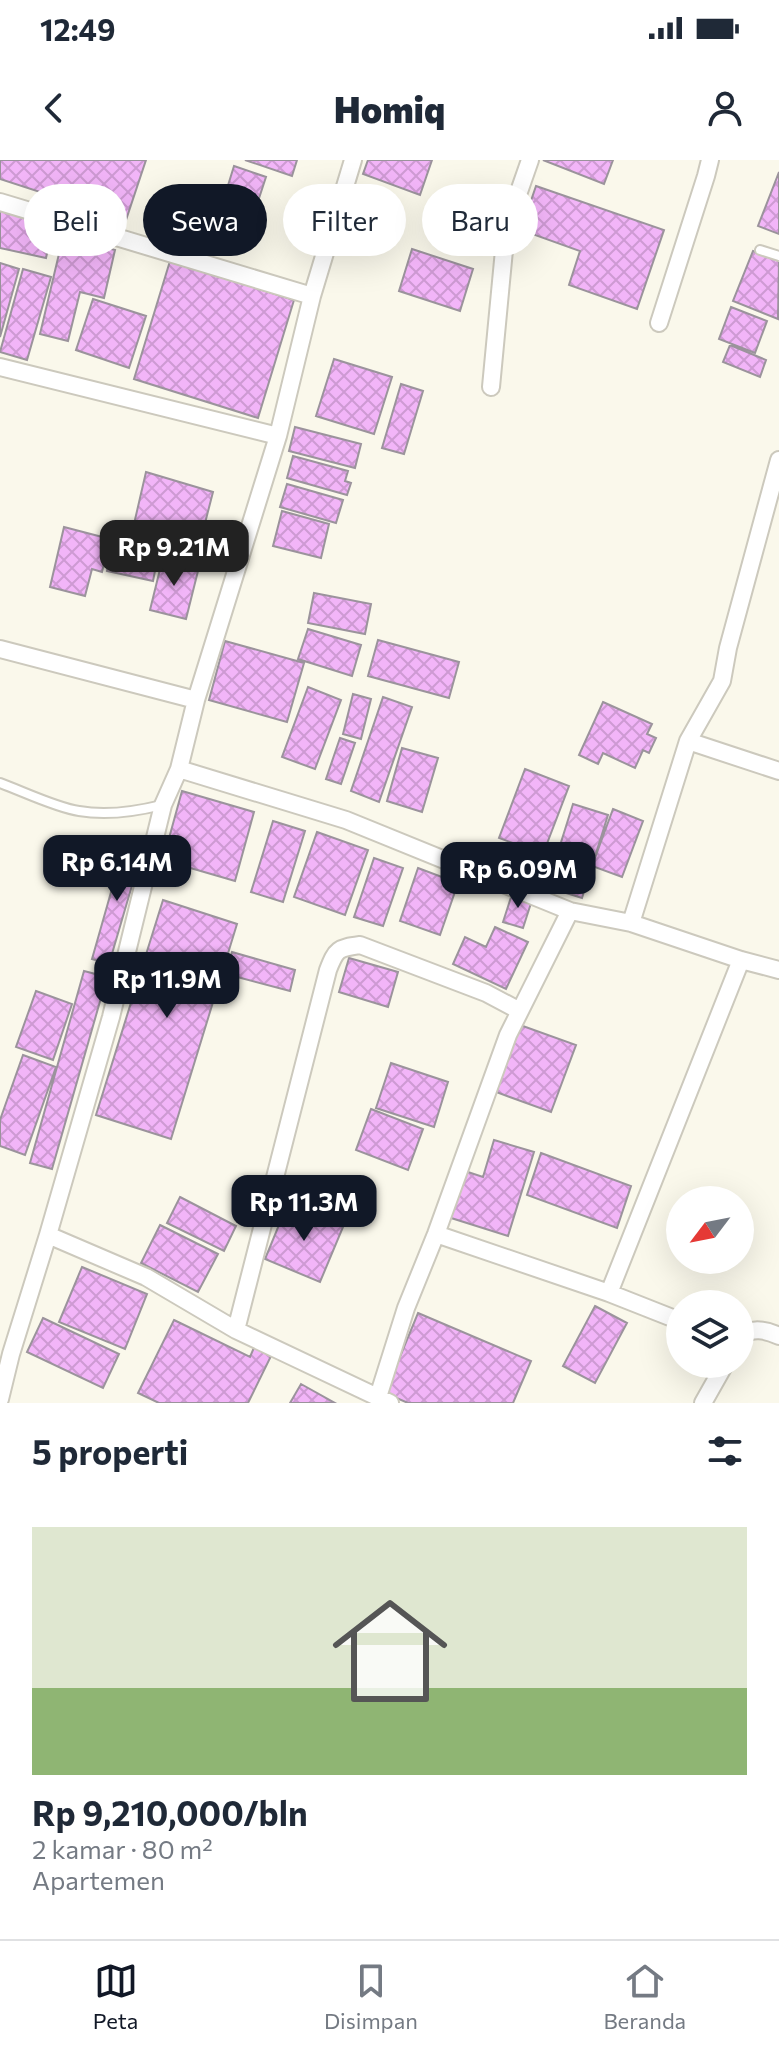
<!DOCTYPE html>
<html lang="id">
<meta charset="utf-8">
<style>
body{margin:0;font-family:Commissioner,sans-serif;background:#f2f2f3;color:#1f2937;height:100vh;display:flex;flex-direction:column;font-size:30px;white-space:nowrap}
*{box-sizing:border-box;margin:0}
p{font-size:26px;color:#747a83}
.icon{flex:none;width:44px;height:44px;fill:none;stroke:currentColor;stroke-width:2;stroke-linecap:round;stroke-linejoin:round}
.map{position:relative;height:1243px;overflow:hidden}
.drawer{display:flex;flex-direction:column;background:#fff;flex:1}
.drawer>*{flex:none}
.banner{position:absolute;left:24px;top:24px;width:732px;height:72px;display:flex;gap:16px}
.needle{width:52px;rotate:238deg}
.fabs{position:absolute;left:666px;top:1026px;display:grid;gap:16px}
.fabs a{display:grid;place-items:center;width:88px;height:88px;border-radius:50%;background:#fff;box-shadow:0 8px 32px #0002;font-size:40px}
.price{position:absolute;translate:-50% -68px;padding:0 18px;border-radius:16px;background:#111827;color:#fff;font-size:26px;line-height:52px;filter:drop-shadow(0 2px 4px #0008)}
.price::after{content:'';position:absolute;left:50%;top:48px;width:24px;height:18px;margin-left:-12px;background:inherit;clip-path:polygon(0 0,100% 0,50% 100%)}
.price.active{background:#222;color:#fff}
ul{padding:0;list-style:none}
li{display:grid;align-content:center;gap:16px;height:424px;padding:0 32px}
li+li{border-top:2px solid #e0e1e3}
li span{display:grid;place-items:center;height:248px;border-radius:0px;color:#555}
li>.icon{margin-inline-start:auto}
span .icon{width:144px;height:144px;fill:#fffc;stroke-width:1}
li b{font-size:34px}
h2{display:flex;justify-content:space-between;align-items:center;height:96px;padding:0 32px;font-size:34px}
.tag{padding:0 28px;border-radius:36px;background:#fff;box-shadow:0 8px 32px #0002;font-size:28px;line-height:72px}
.tag.active{background:#111827;color:#fff}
.status{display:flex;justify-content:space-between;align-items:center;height:56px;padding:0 40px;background:#fff;direction:ltr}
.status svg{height:22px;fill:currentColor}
header{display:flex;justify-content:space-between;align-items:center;height:104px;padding:0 32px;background:#fff;font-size:36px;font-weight:800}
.tab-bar{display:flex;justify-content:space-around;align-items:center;height:112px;border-top:2px solid #e0e1e3;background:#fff;font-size:22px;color:#747a83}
.tab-bar a{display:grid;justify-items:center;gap:4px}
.tab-bar .active{color:#111827}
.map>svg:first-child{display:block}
</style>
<div class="status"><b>12:49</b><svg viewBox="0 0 49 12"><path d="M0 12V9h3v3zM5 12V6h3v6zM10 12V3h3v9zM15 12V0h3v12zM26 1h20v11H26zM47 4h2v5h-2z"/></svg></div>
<header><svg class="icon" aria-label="back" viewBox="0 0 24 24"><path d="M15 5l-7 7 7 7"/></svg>Homiq<svg class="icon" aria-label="person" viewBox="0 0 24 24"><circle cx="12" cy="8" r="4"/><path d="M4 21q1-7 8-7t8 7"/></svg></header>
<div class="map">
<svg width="779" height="1243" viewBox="0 0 779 1243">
<defs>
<pattern id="building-cross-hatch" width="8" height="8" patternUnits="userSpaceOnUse" patternTransform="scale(2)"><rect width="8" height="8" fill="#f2b5f8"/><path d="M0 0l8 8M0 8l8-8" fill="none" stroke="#ce9ad3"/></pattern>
</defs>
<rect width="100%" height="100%" fill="#faf8eb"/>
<path fill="url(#building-cross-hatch)" stroke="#9b939c" stroke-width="2" d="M0,0H146L126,60L0,19Z
M245,0H297L292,16Z
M368,0H432L420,35L363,14Z
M543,0H613L604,24Z
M234,6L266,17L244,84L213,74Z
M779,12V74L758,66Z
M536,26L664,70L637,149L569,125L580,91L521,70Z
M0,49L54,62L46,98L0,88Z
M63,77L115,90L104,138L80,132L68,181L40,174Z
M412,89L473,109L460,151L399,131Z
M753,91L779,101L778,159L733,141Z
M170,101L294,140L258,258L134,219Z
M0,103L19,109L0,177Z
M23,109L51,117L27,200L0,192Z
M93,139L146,156L129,208L76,190Z
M731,147L767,161L755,193L719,179Z
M730,185L766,200L760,217L723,202Z
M334,199L392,217L374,274L316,256Z
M401,224L423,231L404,294L382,288Z
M295,267L361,284L355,308L289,291Z
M293,296L348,311L345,321L351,323L347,335L287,318Z
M146,312L213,332L196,398L131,377Z
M287,324L343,340L336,363L280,347Z
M282,351L329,364L321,398L273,386Z
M64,367L110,379L102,412L92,409L85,436L50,427Z
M113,381L159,391L153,421L107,411Z
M163,397L199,407L186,459L150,450Z
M314,433L371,444L365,474L308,463Z
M308,469L361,485L352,516L298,499Z
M378,480L459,502L449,538L368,516Z
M225,481L304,503L287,562L209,540Z
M308,527L341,540L315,609L282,597Z
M353,534L371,539L361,579L343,574Z
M383,537L412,547L379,642L351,631Z
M603,542L652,564L647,574L656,578L649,593L643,590L635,608L603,593L598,604L579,595Z
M340,578L355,583L341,624L326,619Z
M402,588L438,598L422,652L387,641Z
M525,609L569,626L543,694L499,678Z
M182,631L254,652L235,721L163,700Z
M573,644L608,655L582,738L547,727Z
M613,649L643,661L622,717L592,706Z
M273,661L305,671L283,742L251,732Z
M317,672L368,690L345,755L294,737Z
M125,683L143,688L109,804L92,799Z
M374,698L403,708L383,766L354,757Z
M418,708L458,723L440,775L400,761Z
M513,731L533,737L523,768L503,762Z
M163,740L237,764L171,979L96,955Z
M495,767L528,782L506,829L453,804L465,777L486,787Z
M232,792L295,810L290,831L226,814Z
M349,798L398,812L388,847L339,832Z
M84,811L107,817L52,1009L30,1003Z
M36,831L72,844L53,900L16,887Z
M520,865L576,885L551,952L496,932Z
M23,895L56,907L25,995L0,986V960Z
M391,903L448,922L434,967L376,948Z
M371,949L423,969L408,1010L356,990Z
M494,980L534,992L508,1076L448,1057L462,1010L483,1017Z
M541,993L631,1026L617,1068L527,1035Z
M180,1037L236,1066L224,1091L167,1063Z
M288,1043L343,1067L320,1122L265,1099Z
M160,1065L218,1094L198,1132L141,1103Z
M82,1107L147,1134L125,1189L59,1162Z
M595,1146L627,1163L595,1223L563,1206Z
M418,1153L531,1201L513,1243H408L385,1233Z
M43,1158L119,1194L103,1228L27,1192Z
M174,1160L250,1197L256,1183L273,1192L248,1243H159L138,1233Z
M301,1224L335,1243H290Z"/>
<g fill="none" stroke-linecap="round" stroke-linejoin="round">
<defs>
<path id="lane" d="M760,90L779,96
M0,623C22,631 57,648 79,651C107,656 134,652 162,645"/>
<path id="street" d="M0,42L312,136
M659,163L706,16L710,0
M0,207L278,276
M491,227L506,69L530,0
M0,489L196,540
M688,581L779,611
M179,609L346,660L570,751L631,763L741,800L779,810
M631,763L688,581L722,521L728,488L779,300
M436,1074L609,1133L680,1161
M48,1075L146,1117L236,1170L390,1243
M609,1133L741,800
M236,1170L328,810C336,789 338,788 360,785L486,833L520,851
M740,1178C751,1166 766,1170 779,1176
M378,1237L406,1148L436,1074L508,875L570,751
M0,1239L11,1194L48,1075L111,857L163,645L179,609L196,540L278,276L312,136L353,0
M703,1243L725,1204"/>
</defs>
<use href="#lane" stroke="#ccc9bd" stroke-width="12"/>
<use href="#street" stroke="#ccc9bd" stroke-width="20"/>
<use href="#lane" stroke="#fff" stroke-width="8"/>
<use href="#street" stroke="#fff" stroke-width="16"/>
</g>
</svg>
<div class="fabs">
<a><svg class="needle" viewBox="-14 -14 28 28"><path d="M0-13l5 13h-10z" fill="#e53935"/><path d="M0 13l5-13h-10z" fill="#747a83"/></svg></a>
<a><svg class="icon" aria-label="layers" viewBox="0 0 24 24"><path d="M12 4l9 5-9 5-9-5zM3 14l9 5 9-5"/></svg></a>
</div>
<b class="price active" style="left:174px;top:428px">Rp 9.21M</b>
<b class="price" style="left:117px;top:743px">Rp 6.14M</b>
<b class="price" style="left:518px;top:750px">Rp 6.09M</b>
<b class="price" style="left:167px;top:860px">Rp 11.9M</b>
<b class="price" style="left:304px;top:1083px">Rp 11.3M</b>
<div class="banner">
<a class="tag">Beli</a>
<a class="tag active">Sewa</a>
<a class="tag">Filter</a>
<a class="tag">Baru</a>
</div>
</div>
<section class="drawer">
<h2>5 properti<svg class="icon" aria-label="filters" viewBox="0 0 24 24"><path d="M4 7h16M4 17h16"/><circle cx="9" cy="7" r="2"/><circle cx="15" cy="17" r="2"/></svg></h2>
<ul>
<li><span style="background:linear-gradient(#dfe7d0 65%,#8fb573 0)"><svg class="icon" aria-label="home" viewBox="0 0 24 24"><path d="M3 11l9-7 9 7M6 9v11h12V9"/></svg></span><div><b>Rp 9,210,000/bln</b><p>2 kamar · 80 m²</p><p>Apartemen</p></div></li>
</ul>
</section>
<nav class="tab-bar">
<a class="active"><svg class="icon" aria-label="map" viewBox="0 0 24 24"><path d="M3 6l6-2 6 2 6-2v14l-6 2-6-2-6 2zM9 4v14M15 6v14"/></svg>Peta</a>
<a><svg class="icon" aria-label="saved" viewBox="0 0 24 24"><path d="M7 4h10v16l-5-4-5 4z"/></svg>Disimpan</a>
<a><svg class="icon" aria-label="home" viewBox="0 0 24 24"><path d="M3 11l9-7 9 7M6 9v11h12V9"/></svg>Beranda</a>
</nav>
